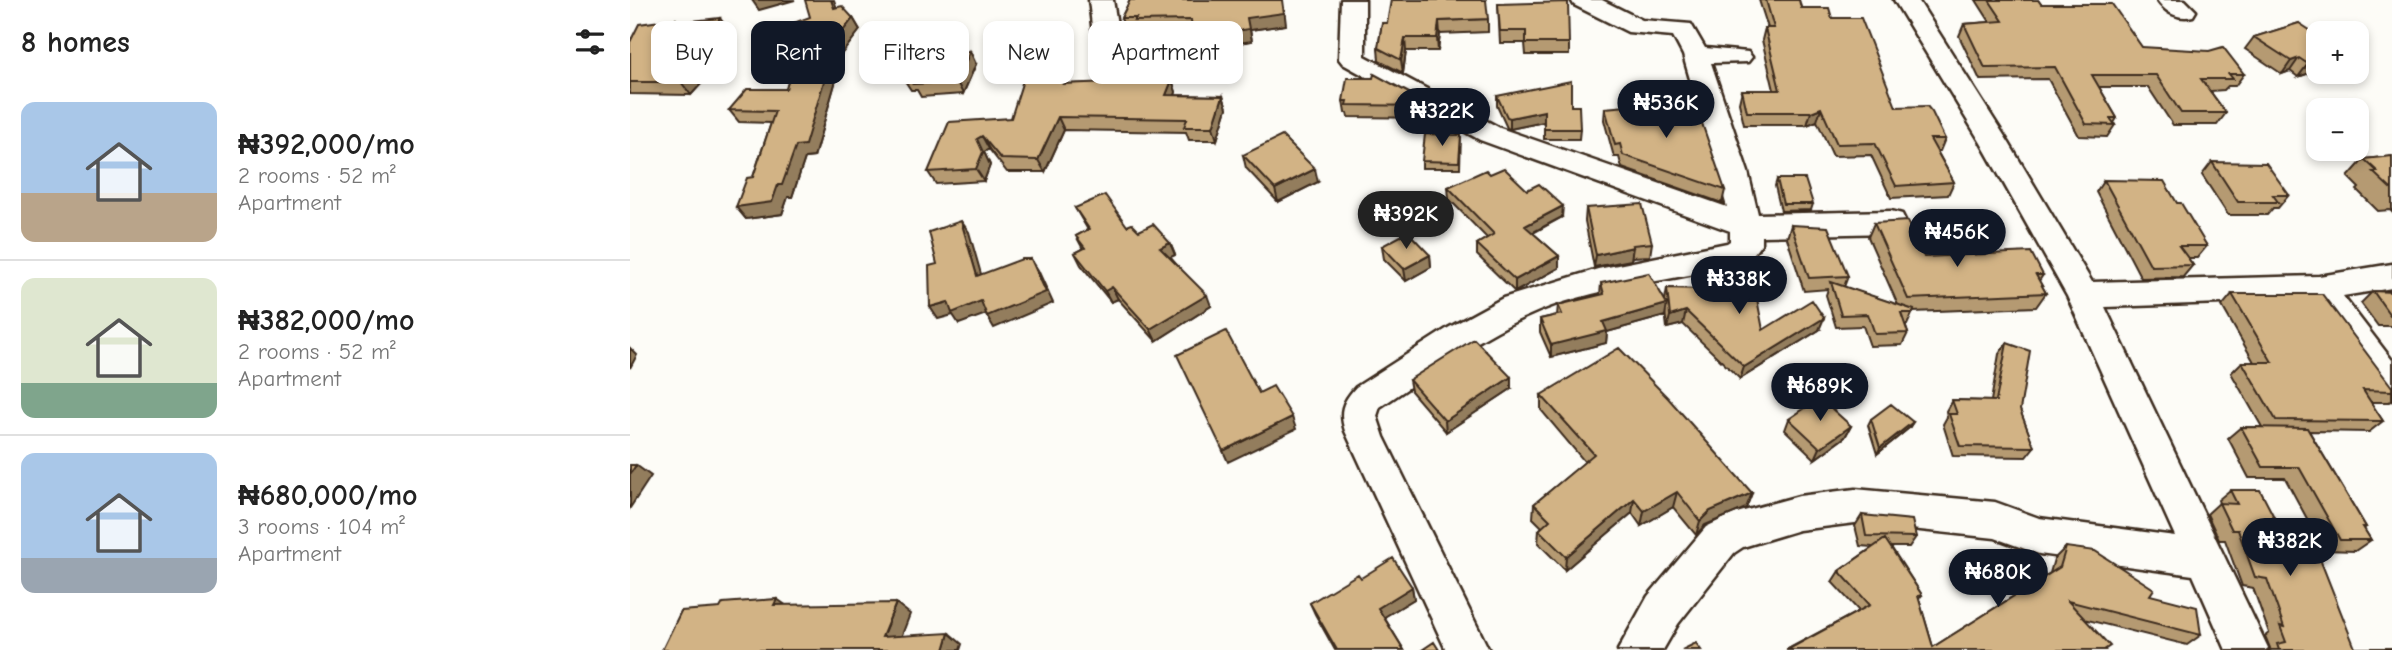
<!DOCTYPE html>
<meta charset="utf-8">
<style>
body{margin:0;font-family:"Comic Neue",sans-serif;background:#f6f6f6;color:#222;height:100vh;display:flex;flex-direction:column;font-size:26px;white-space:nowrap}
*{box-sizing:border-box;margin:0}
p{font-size:23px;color:#767676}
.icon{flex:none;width:38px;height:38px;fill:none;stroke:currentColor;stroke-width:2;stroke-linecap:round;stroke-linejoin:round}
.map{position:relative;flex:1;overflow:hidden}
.panel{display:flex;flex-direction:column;background:#fff;width:630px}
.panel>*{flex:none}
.hud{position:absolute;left:21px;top:21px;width:665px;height:63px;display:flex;gap:14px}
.fabs{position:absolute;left:1676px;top:21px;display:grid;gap:14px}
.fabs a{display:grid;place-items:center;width:63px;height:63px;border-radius:14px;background:#fff;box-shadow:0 4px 10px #0003;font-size:35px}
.price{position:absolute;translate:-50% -60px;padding:0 16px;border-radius:24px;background:#111827;color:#fff;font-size:23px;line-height:46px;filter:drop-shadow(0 2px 4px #0008)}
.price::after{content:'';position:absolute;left:50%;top:42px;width:21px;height:16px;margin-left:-10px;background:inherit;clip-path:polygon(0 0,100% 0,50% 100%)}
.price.active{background:#222;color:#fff}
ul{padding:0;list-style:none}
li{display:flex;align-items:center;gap:21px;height:175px;padding:0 21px}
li+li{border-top:2px solid #e0e0e0}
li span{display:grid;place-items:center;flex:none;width:196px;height:140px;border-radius:14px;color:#555}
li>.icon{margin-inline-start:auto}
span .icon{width:84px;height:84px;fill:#fffc;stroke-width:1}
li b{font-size:30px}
h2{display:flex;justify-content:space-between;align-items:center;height:84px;padding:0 21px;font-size:30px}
.pill{padding:0 24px;border-radius:14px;background:#fff;box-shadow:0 4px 10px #0003;font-size:24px;line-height:63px}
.pill.active{background:#111827;color:#fff}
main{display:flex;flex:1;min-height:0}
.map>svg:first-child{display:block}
</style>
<main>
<section class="panel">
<h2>8 homes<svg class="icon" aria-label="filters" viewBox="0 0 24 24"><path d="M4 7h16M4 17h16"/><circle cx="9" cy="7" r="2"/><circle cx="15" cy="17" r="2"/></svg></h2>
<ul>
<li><span style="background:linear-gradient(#a9c7e8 65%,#b9a48a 0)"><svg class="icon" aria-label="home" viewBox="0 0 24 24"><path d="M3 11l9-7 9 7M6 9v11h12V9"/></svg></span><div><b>₦392,000/mo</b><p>2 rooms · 52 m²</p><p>Apartment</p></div></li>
<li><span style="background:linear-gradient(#dfe7d0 75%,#7fa58c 0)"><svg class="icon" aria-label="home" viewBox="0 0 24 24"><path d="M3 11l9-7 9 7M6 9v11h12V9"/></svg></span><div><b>₦382,000/mo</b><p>2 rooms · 52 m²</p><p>Apartment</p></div></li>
<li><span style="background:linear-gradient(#a9c7e8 75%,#9aa5b1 0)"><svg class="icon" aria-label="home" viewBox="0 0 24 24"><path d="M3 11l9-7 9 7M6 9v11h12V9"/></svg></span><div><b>₦680,000/mo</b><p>3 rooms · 104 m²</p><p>Apartment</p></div></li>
</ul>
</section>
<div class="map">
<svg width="1762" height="650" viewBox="0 0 1762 650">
<rect width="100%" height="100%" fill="#fdfcf7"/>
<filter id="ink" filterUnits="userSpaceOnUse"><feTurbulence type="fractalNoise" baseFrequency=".0143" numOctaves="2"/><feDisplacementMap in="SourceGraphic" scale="14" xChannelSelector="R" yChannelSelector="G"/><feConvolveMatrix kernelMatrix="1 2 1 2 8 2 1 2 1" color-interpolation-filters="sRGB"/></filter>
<g filter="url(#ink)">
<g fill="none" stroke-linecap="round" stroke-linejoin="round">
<defs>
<path id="minor" d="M459,0H483L490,43L486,48L477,51L468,48L464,43Z
M711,0H735V56L870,128L1097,207L1053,55L1043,36L998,32L944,5L941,0H972L1012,20L1061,24L1075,48L1118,52L1122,57L1118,62L1081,63L1118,172L1128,214L1261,211L1272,214L1276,222L1272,230L1261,233L1131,236V244L1118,261C1045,283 965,284 895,317C844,340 797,376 750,407L747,416L754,437L859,650H816L715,431C709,412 712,402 726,387L818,328L873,298L968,269L1097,243L1100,241V231L850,140L713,64L709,59Z
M1264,0H1288L1379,143L1462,282L1689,276L1762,264V288L1713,296L1762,360V400L1750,396L1680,300L1475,307L1639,650H1596L1563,575L1409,554L1365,538L1225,523L1169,530L1113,547L1104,553L1048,624L1033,650H988L1018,596L1076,527L1103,514L1169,496L1225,489L1365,502L1409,518L1545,536L1437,296L1351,143Z
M1527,0H1555L1566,11L1563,16C1548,20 1535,12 1527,0Z"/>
</defs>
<use href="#minor" stroke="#3b2a1e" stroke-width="5"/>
<use href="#minor" fill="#fdfcf7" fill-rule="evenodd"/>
</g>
<path fill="#b59a72" stroke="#3b2a1e" stroke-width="2" d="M500,0L656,25L620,30L622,41L576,48L574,41L565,42L562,33H509L508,30H495L491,18Z
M1129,0H1169L1171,8L1202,18L1266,107L1315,139L1310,151H1307L1324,182L1318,195L1261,198L1241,155L1203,156L1187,121L1177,125H1114L1109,103L1112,90H1144L1132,40L1135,28H1138Z
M1346,0H1408L1411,4L1512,47L1614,74L1605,86H1598L1594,90L1580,91L1596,113L1587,125H1543L1518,87H1469L1487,118L1484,123L1485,125L1477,137L1449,136L1418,79L1350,80L1329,36L1334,24L1360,22Z
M868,4L939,43V55H896L895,43H870Z
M207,8L223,18L230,30L203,65L208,73L184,157L175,158L162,197H158L152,214L116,219L106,207L123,177L141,123L109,122L99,110L156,89L173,43L153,42L145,30Z
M45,19L48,23L99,31L72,83L61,95L0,94V42Z
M858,19V32L810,34L808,51H776L773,73L749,61L748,48L752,23Z
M1669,23L1689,70L1668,77L1660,71L1652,74L1615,49L1624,37Z
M346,64L333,94L291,97L287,90H281L273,78Z
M743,78L803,106L804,118L718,117L717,113H715L713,101Z
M542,80L546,92L545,95L593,96L597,108L587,140H559L556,132L434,130L415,172H377L359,149L354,152L360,165L354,181L306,184L298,172L381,118L437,84Z
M867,96L941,106L950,129L949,139H914V122L880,129L877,128L867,106Z
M975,108L1009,109L1095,190L1092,203L992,168L989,157H984L974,120Z
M831,135L830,168H792V161Z
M613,155L688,182L648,202L616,168Z
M1762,156V212L1760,210L1748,211L1727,190L1729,188L1718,177L1734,159Z
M1582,162L1659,195L1648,208H1643L1637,215H1598L1572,175Z
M860,174L897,190L932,217L903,233L929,256V268L885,292L847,255V244L857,238L819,199L818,187Z
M1147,179L1183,204L1181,210L1151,211L1145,186Z
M1474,180L1547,203L1577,246L1567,258H1558L1563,265L1553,277L1511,278L1466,192Z
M445,208L540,243L545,255L540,257L581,306L526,341L488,299L481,302L451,265L445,253L453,249L446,236L458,230Z
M956,208L1022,243L1020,256L1002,257L1001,260L964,267L955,221Z
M1244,223L1294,257L1413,275L1409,281L1416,293L1406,307L1283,312L1277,325H1275L1278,333L1272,345L1240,346L1233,326L1206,327L1196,295L1198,289L1174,291L1157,238L1161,225L1218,276L1214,287L1268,305L1238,237Z
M752,246L800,255L801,267L776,281L754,259Z
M1068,277L1133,330H1189L1110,379L1053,324L1037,328L1035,311V316L977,332L976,343L921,357L910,332V319L927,315L928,305L970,295L971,283L1035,300L1037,288L1065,289Z
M1743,291L1762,292V326H1748L1731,303Z
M1602,294L1762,387V400L1759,402H1740L1753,421L1739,432L1679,431L1736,527L1734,529L1741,540L1725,551L1694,550L1655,478H1619L1598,438L1611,427H1632L1601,373L1612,362H1624L1592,306Z
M1377,343L1390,410L1404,447L1396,457L1323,456L1313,424L1317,417L1316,411L1322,400L1361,401L1369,354Z
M779,380L881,389L816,432L781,391Z
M911,395L1122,493L1116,508L1075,525L1066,535L1043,507L1011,526L1002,513L935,570L908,543L909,530L912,527L903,518L904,504L955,462L911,410Z
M1159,419L1221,426L1215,437L1185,459L1155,430Z
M1241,419L1283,422L1279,428L1247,454L1238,425Z
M1600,490L1656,540L1725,648L1762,650H1637L1640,648L1635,636L1639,633L1623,588L1612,586L1595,540H1589L1577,514L1589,503L1588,500Z
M1232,515L1286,537L1279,547H1261L1292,595L1289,599L1303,647L1420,573L1424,559L1436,547L1520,595L1571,635L1557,645L1454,619L1475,650H1156L1229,611L1202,582L1209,571L1243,547L1230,546L1225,526Z
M731,578L782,587L784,599L754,617L774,650H705L685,614L680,603Z"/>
<path fill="#937d5d" stroke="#3b2a1e" stroke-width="2" d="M122,0H165L129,10Z
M201,0H204L211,20L204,8Z
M652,0H653L656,25L620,30L622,41L576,48L574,41L565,42L562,30L617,18Z
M90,18L99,31L72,83L61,95L51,82Z
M223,18L230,30L203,65L208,73L184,157L175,158L162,197H158L152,214L116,219L106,207L148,185L166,146L188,63Z
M809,21L810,34L808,51L807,38Z
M775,38L776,51L773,73L771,60Z
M340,51L346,64L333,94L327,82Z
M1669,58L1660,71L1652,74L1661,61Z
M1689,61V70L1668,77L1678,64Z
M542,80L546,92L540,108L536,95Z
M593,96L597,108L587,140L583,127Z
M1191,108L1187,121L1177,125L1181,112Z
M914,111V122L880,129V118Z
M428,117L434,130L415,172L408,160Z
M352,136L359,149L354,152L360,165L354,181L346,169L347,139Z
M685,169L688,182L648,202L645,189Z
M933,206L932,217L894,237L895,226Z
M331,221L339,232L355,288L347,276Z
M540,243L545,255L535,260L530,248Z
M1003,247L1001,260L964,267L966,255Z
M800,255L801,267L776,281L774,269Z
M929,256V268L885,292V280Z
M401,259L408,270L423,303L364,328L357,316Z
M482,287L488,299L481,302L475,291Z
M577,295L581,306L526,341L520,329Z
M351,301L359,313L329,324L323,315L308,319L300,307L318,302Z
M1037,304L1035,316L977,332L976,343L921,357V345L973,322Z
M1056,311L1053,324L1037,328L1040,316Z
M1194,318L1189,330L1110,379L1114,367Z
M0,348L7,355L0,368Z
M881,377V389L816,432L815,421Z
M662,417L666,429L598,462L593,451Z
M1283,422L1279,428L1247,454L1250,448Z
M1221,426L1215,437L1185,459L1190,448Z
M6,465L21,476L0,508V474Z
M1047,492L1043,507L1011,526L1014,511Z
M1122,493L1116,508L1075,525L1066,535L1070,521L1080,511Z
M1004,499L1002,513L935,570L936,557Z
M782,587L784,599L751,619L748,608Z
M147,599L163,610L144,605Z
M266,603L280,614L267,648L252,637Z
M319,633L332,644L330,650H314Z"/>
<path fill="#d2b385" stroke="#3b2a1e" stroke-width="2" d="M175,0H201L204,8L212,6L223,18L188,63L200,61L175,145L166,146L152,185H148L142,202L106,207L117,178L123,177L145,111L99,110L117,89H156L166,51L181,32L145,30L180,17Z
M500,0H652L654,13L617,18L619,29L572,36L571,29L562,30L561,20L504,21L506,18H491Z
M761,0H856L858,19L809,21L807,38H775L771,60L748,48L752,23H757Z
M1136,0H1169L1171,8H1199L1202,18H1231L1266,107L1297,106L1302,112L1315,139H1300L1324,182L1266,186L1245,143L1207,144L1191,108L1181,112H1117L1112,90H1150L1135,28H1144Z
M1359,0H1408L1411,4H1482L1512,47L1579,51L1593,47L1614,74H1599L1603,79H1571L1596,113H1551L1526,75H1462L1487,118H1480L1485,125L1456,124L1425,67L1355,68L1334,24L1373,21Z
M938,2L939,43H896V31H870L868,4Z
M90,18L62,70L51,82H0V42L9,24L45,19L43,23Z
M1669,23L1689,36V61L1678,64L1669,58L1661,61L1624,37Z
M340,51L327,82L283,84L287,77L273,78L285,54Z
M744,74L803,106L716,105L717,101H713L717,78H743Z
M394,77L435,78L433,84L504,81L505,79L542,80L536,95L593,96L583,127H554L557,119L428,117L408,160L371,159L352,136L347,139L353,152L346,169L298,172L319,122L381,118Z
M941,81V106H949L950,129H914V111L880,118L877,117L867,96Z
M1008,105L1009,109L1066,106L1095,190L993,155L990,144L985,145L975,108Z
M795,134L831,135L829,162L792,161Z
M652,136L685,169L645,189L613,155Z
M1762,156V190L1743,172H1748L1734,159Z
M1582,162L1636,163L1659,195H1643L1648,202H1608Z
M874,168L897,190L909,184L933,206L895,226L929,256L885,280L847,244L864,234L818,187L856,170L860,174Z
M1147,179H1175L1183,204H1153Z
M1474,180L1534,181L1547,203H1551L1577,246H1549L1563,265L1521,266Z
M475,195L497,226L502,224L509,231L523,224L540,243L530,248L577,295L520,329L482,287L475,291L445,253L455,248L446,236L459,229L445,208Z
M1012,204L1022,243L1002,245L1003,247L966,255L956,208Z
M331,221L347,276L392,259H401L416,292L357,316L351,301L322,313L318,302L300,307L299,266L307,264L299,232Z
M1278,221L1294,257L1401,252L1413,275H1406L1416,293L1278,299L1244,223Z
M1161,225L1198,227L1218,276L1179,278Z
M778,232L800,255L774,269L752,246Z
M1019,273L1037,304L973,322L977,331L921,345L910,319L932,314L928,305L974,294L971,283Z
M1068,277L1123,278L1133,330L1182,300L1194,318L1114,367L1056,311L1040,316L1037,288L1069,289Z
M1201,282L1284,310L1283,313H1271L1278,333L1245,334L1238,314L1211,315Z
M1743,291L1762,292V315H1760Z
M1602,294H1692L1762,387V391L1733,390L1753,421L1646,420L1612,362H1642Z
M596,331L629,393L643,386L662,417L593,451L547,355Z
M844,339L881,377L815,421L779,380Z
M1377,343L1400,351L1390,410L1404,447L1330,446L1319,414H1327L1322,400L1366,401Z
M989,348L1038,398L1122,493L1080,511L1070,521L1047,492L1014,511L1004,499L936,557L909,530L920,520L904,504L964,454L911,395Z
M1190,398L1221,426L1190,448L1159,419Z
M1261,404L1283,422L1250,448L1241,419Z
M1611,427L1677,428L1736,527H1733L1741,540H1710L1669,467H1633Z
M0,465H6L0,474Z
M1600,490H1630L1656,540L1684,544L1725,648H1762V650H1649L1647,644L1656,642L1650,626L1654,627L1637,579L1625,577L1608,530H1602L1589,503L1607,504Z
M1232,515L1282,520L1286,537L1236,536Z
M1255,539L1292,595L1288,596L1303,647L1430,567L1436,547L1465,551L1524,589L1520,595L1567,607L1571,635L1438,601L1480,646L1474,650H1157L1240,605L1209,571Z
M763,558L782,587L748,608L774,650H707L680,603L728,574L731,578Z
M147,599L144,605L266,603L252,637L319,633L314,650H32L51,611L90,608L93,603Z
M804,642L809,650H792Z
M1066,643L1071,650H1052Z"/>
</g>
</svg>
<div class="fabs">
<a>+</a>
<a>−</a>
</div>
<b class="price" style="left:1036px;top:140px">₦536K</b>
<b class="price" style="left:812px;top:148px">₦322K</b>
<b class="price active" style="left:776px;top:251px">₦392K</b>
<b class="price" style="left:1327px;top:269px">₦456K</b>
<b class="price" style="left:1109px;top:316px">₦338K</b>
<b class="price" style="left:1190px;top:423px">₦689K</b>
<b class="price" style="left:1660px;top:578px">₦382K</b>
<b class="price" style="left:1368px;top:609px">₦680K</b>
<div class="hud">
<a class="pill">Buy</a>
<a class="pill active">Rent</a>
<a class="pill">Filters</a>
<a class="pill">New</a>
<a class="pill">Apartment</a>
</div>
</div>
</main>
